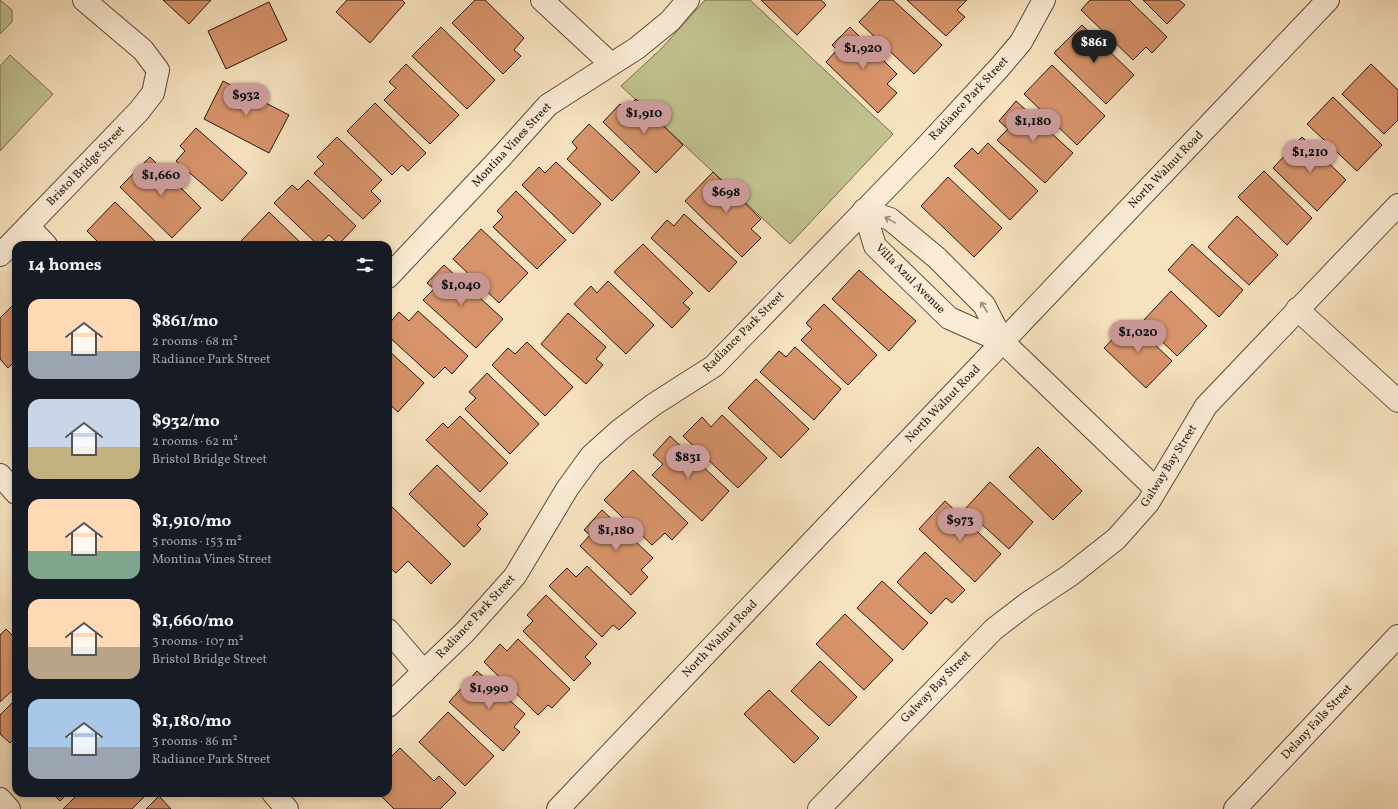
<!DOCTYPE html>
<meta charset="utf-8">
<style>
body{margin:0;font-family:Vollkorn,serif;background:#20242c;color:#f1f3f6;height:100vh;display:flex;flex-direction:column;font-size:15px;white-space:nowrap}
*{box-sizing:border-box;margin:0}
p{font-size:13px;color:#9ea1a6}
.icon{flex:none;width:22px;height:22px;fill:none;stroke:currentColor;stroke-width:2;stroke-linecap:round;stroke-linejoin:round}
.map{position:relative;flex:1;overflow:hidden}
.sheet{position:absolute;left:12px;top:241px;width:380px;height:556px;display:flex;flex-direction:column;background:#171b24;border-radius:12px;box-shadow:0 2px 6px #0003}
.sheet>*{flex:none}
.price{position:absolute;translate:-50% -34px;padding:0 9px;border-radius:14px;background:#c59692;color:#111;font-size:13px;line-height:26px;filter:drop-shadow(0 1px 2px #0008)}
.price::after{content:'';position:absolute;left:50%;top:24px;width:12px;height:9px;margin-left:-6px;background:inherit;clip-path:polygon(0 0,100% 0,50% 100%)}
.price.selected{background:#222;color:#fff}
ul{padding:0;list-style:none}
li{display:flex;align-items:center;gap:12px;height:100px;padding:0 16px}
li span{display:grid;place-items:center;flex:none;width:112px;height:80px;border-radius:12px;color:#555}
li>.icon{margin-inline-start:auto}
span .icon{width:48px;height:48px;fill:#fffc;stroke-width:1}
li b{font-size:17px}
h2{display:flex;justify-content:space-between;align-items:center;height:48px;padding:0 16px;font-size:17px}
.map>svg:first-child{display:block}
</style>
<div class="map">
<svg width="1398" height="809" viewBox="0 0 1398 809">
<rect width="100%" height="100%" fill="#f7e2bf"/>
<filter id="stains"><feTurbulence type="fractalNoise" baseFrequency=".005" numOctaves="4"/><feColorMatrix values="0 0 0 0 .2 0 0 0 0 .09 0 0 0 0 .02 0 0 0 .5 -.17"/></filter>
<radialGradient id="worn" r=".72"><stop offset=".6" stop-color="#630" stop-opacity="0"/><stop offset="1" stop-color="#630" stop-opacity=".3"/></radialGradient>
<path fill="#c1c28f" stroke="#786c4e" d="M0,0L12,10V22L0,34Z
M705,0H750L893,134L790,244L621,86L661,49Z
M10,55L53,94L0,151V66Z"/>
<path fill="#d7936a" stroke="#2e150c" d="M163,0H211L189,24Z
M347,0H402L405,3L370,43L336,12Z
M475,0H485L524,38L514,50L521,56L503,74L452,23Z
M761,0H821L826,5L797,35Z
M880,0H893L942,45L914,74L859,22Z
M907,0H967L957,10L965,17L946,36Z
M1090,0H1129L1167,37L1152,53L1146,47L1133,60L1081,10Z
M1143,0H1179L1185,5L1167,24Z
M269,2L287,40L226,69L208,31Z
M1082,25L1134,75L1106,104L1054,53Z
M441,27L495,80L467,109L412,56Z
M850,27L897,74L887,84L897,93L878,113L826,62L837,50L832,45Z
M406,64L459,115L430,144L384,100L396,88L389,82Z
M1371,64L1398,90V120L1384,134L1342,94Z
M1052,65L1105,116L1077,145L1024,94Z
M223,81L289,115L269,153L204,119Z
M1333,97L1382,145L1357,171L1307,124Z
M636,99L683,145L656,173L603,122L620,104L626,110Z
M1016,101L1073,153L1045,183L997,140L1008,129L999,121Z
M375,103L426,153L408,171L402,165L392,175L347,131Z
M589,124L640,172L612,201L567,159L577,148L572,142Z
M196,128L247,173L222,201L176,161L185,151L180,146Z
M337,137L382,180L371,191L381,201L363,219L314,173L324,164L317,157Z
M1302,137L1346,180L1317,211L1273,168Z
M988,143L1038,191L1010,220L954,166L972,148L978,154Z
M150,157L201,208L172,238L120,187Z
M556,162L601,204L573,234L522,185L539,167L545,173Z
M1264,171L1312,218L1287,245L1238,197Z
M713,172L761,219L751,229L761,238L742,257L685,201Z
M948,177L1002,228L974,257L921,206Z
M308,180L356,226L339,244L329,235L318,245L274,203L292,185L298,190Z
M516,191L566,240L537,269L493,227L503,217L497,211Z
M115,202L159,245H101L87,231Z
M269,212L303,245H245L241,241Z
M684,214L737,262L709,292L651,238L667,220L674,226Z
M1237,216L1278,255L1249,285L1208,247Z
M481,229L528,273L499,303L453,259Z
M643,244L693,293L683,303L690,309L672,328L614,272Z
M1192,244L1243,290L1219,317L1168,270Z
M444,265L503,319L476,348L423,300L434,289L427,283Z
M859,270L916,321L889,351L832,299Z
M608,281L654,325L626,354L574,304L591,286L597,293Z
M1171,291L1207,326L1177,356L1142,322Z
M16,302V360L8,368L0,359V318Z
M824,304L877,355L848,385L801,340L812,329L806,323Z
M418,311L468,356L452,374L445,367L434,378L388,336V325L399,312L409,321Z
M568,313L606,347L596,359L603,365L586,384L541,344Z
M1130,321L1172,361L1146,388L1104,348Z
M527,342L573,387L545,416L492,365L508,348L515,354Z
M795,347L841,389L814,420L760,372L779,351L786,357Z
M388,350L424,383L398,412L388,403Z
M487,373L539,424L510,454L465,409L476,398L469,392Z
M756,379L809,429L781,458L728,408Z
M722,415L767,458L738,488L683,436L702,417L711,427Z
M460,416L508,463L480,492L426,440L443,423L448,428Z
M670,436L729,491L702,521L652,475L663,464L653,455Z
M1038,447L1082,491L1053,520L1009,477Z
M437,465L488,514L477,525L481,529L464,547L409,494Z
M633,470L688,523L672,540L665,533L652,545L604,500Z
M990,482L1033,522L1009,549L965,509Z
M945,501L1001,554L975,582L919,529Z
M389,504L451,564L431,584L408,561L396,573L388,566V505Z
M602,510L653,558L641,570L648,577L631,595L580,546L590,535L584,530Z
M925,552L965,590L952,603L946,598L931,614L897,582Z
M587,566L636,613L619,630L613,625L602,637L549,586L567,568L576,577Z
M882,581L928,623L903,650L857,608Z
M546,595L597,644L585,657L591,663L574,681L523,631L533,621L527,615Z
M845,614L893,660L864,690L816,644Z
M6,629L16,639V687L0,702V635Z
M518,639L570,689L552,708L548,705L538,715L484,662L500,644L507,651Z
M820,661L857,697L829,726L791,691Z
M477,671L525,714L514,727L520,732L503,751L449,702Z
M769,690L819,738L794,763L744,714Z
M16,699V737L10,743L0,734V715Z
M448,712L494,756L465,786L419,742Z
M400,748L434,781L439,776L456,793L440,809H394L378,793H388V760Z
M52,793H68L60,801Z
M79,793H148L132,809H63Z
M159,796L171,809H146Z"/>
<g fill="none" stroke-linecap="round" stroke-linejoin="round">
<defs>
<path id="minor" d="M542,0L611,64
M864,210L890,219L937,258L984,305L1003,342L1156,489
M864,210L875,246L949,318L1003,342
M28,226L46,245
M0,255L139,111L153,93L158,70L143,50L84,0
M388,277L502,156L548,105L637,48L670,21L688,0
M1297,309L1398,401
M0,475L16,493
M388,630L424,672
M388,706L465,632L515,576L567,489L591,456L620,430L653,405L714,366L924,149L999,68L1021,42L1044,0
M273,793L287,809
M0,799L9,809
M558,809L1328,0
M819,809L994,629L1028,603L1069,576L1116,539L1148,503L1206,406L1398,205
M1235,809L1398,636"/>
</defs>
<use href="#minor" stroke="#604839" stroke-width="24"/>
<use href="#minor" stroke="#faecd5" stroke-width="22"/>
</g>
<defs><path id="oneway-shaft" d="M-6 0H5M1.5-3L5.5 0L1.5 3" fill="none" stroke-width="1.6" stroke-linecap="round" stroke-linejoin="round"/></defs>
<g stroke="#9e8b7b">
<use href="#oneway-shaft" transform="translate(890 220) rotate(-151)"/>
<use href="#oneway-shaft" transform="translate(984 307) rotate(-123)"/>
</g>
<g text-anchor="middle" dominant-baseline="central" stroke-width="3" stroke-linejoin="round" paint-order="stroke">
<g font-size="12" fill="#2e150c" stroke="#faecd5">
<text transform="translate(969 99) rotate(-47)">Radiance Park Street</text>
<text transform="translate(512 145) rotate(-47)">Montina Vines Street</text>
<text transform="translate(86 166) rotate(-46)">Bristol Bridge Street</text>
<text transform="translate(1166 170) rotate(-46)">North Walnut Road</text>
<text transform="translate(910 279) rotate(45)">Villa Azul Avenue</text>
<text transform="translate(744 332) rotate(-45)">Radiance Park Street</text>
<text transform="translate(943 404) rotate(-46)">North Walnut Road</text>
<text transform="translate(1169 466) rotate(-58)">Galway Bay Street</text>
<text transform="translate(476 617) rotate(-47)">Radiance Park Street</text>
<text transform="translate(720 639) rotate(-46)">North Walnut Road</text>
<text transform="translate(936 687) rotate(-46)">Galway Bay Street</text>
<text transform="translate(1317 722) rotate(-47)">Delany Falls Street</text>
</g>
</g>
<rect width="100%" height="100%" filter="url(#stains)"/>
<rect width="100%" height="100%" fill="url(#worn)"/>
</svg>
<b class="price selected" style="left:1094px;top:64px">$861</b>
<b class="price" style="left:863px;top:70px">$1,920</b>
<b class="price" style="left:246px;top:117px">$932</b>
<b class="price" style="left:644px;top:135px">$1,910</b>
<b class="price" style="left:1033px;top:143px">$1,180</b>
<b class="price" style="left:1310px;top:174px">$1,210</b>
<b class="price" style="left:161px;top:197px">$1,660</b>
<b class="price" style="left:726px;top:214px">$698</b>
<b class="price" style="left:461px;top:307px">$1,040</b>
<b class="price" style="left:1138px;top:354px">$1,020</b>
<b class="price" style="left:688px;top:479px">$831</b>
<b class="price" style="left:960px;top:542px">$973</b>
<b class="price" style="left:616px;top:552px">$1,180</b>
<b class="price" style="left:489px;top:710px">$1,990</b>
<section class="sheet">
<h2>14 homes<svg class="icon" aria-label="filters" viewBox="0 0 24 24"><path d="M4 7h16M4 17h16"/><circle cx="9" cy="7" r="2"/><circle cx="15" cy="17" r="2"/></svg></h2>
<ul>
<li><span style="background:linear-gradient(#ffd9b3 65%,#9aa5b1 0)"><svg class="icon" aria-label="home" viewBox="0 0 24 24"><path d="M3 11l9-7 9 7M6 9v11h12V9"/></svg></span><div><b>$861/mo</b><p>2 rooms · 68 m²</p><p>Radiance Park Street</p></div></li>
<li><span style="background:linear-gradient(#c9d6e8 60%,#c2b280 0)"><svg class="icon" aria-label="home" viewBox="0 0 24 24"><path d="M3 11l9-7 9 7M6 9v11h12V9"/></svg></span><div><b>$932/mo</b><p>2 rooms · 62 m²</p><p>Bristol Bridge Street</p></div></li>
<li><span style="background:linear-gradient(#ffd9b3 65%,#7fa58c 0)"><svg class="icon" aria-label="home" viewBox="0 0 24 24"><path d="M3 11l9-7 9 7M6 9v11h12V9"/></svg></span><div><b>$1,910/mo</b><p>5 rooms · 153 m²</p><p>Montina Vines Street</p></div></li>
<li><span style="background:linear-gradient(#ffd9b3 60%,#b9a48a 0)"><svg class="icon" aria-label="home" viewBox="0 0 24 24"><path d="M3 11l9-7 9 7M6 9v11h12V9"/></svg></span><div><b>$1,660/mo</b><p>3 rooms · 107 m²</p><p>Bristol Bridge Street</p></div></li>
<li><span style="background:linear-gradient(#a9c7e8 60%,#9aa5b1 0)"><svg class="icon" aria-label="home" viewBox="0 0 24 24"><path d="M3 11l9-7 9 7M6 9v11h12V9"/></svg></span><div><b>$1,180/mo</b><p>3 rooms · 86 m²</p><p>Radiance Park Street</p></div></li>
</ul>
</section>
</div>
